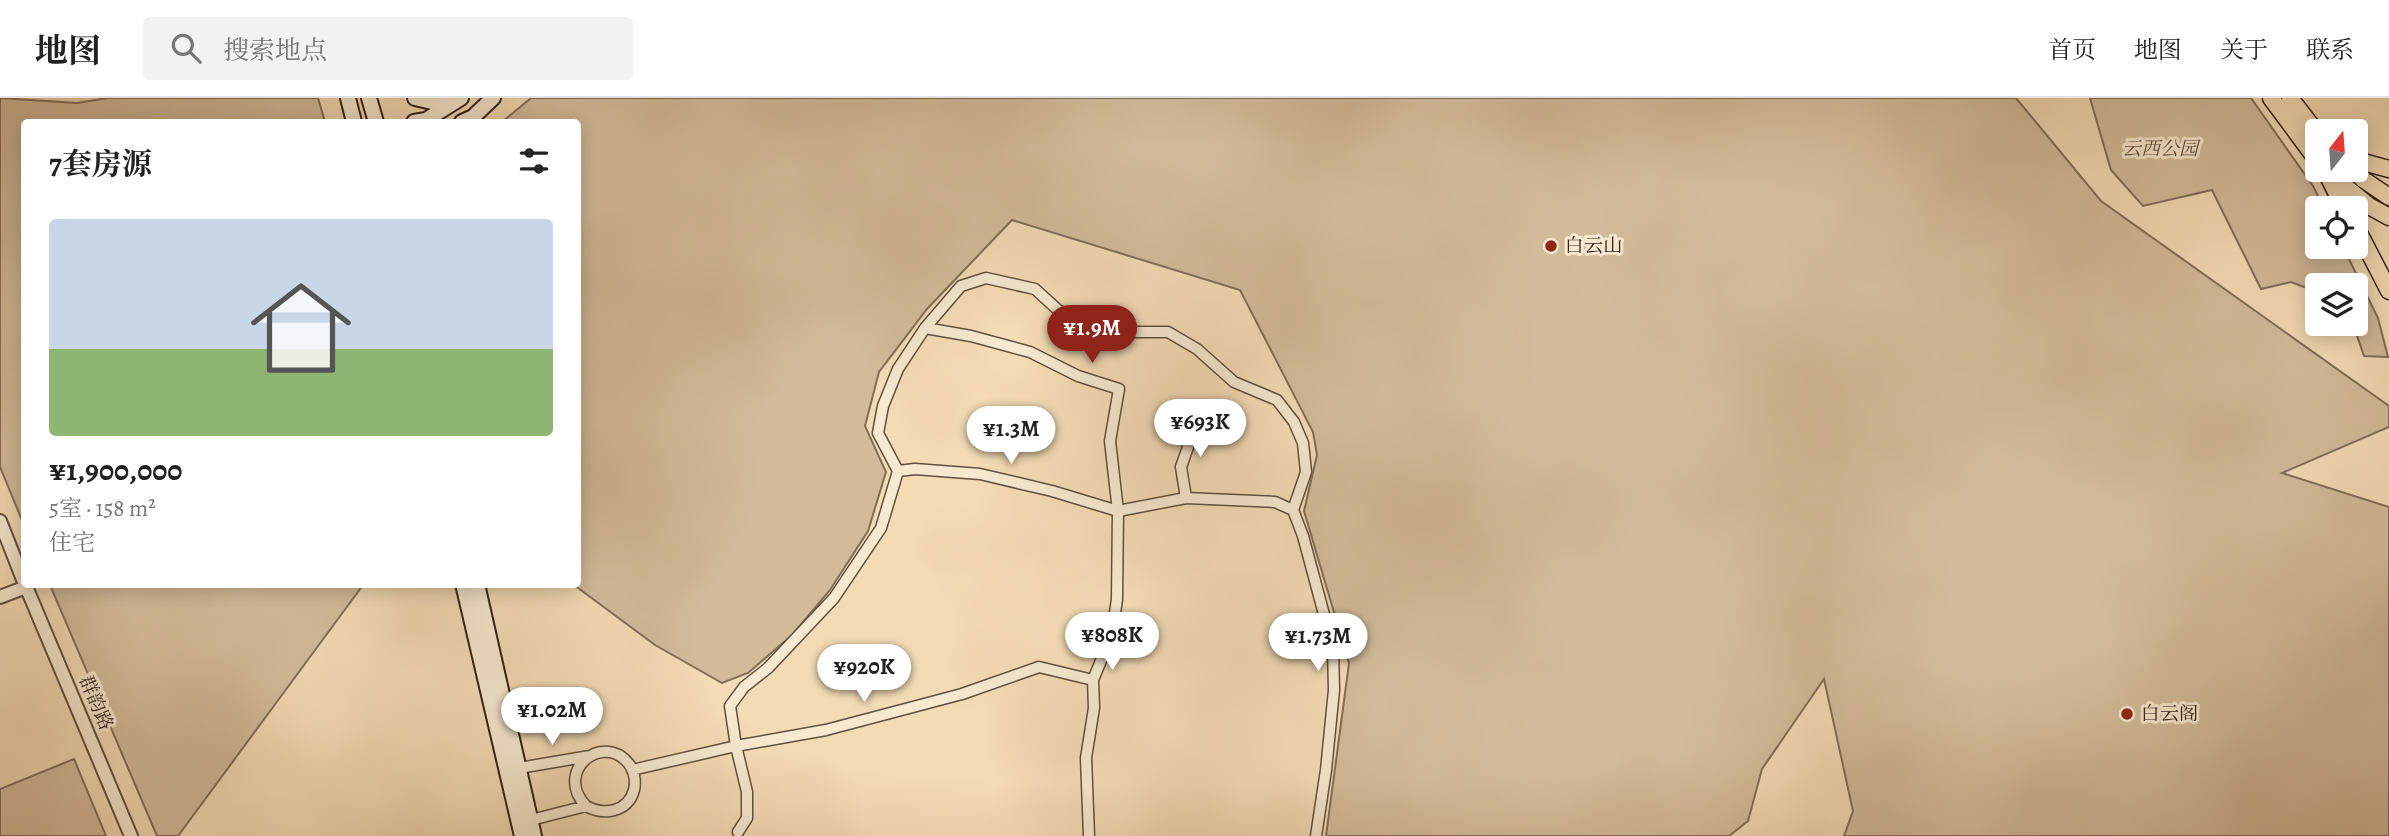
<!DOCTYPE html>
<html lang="zh">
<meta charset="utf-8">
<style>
body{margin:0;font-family:Alegreya,"Noto Serif SC",serif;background:#f2f2f2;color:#222;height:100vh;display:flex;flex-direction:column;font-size:26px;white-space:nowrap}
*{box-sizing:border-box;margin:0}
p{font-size:23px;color:#767676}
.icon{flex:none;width:38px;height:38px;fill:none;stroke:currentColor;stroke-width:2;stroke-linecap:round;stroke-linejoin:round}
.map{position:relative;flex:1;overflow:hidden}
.panel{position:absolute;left:21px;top:21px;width:560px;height:469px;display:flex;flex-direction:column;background:#fff;border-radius:7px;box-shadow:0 4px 18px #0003}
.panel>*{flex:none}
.needle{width:46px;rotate:17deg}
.buttons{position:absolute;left:2305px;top:21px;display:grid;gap:14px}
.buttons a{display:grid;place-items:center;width:63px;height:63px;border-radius:7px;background:#fff;box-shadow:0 4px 18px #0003;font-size:35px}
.price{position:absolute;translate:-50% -60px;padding:0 16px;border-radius:24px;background:#fff;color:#222;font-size:23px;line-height:46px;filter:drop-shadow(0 2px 4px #0008)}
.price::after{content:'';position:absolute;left:50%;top:42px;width:21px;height:16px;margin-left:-10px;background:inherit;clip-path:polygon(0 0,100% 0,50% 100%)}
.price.active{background:#8f2418;color:#fff}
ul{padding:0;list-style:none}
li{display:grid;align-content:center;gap:14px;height:371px;padding:0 28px}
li+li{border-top:2px solid #e0e0e0}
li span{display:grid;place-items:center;height:217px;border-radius:7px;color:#555}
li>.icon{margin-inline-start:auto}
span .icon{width:126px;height:126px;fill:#fffc;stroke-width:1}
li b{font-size:30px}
h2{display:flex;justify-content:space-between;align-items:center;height:84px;padding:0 28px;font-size:30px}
header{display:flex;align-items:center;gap:42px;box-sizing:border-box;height:98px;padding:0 35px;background:#fff;border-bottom:2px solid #e0e0e0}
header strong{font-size:33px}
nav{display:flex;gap:38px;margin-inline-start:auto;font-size:24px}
.search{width:490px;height:63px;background:#f2f2f2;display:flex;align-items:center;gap:18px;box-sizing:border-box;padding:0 24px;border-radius:7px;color:#767676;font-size:26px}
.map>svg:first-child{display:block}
</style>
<header>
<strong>地图</strong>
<div class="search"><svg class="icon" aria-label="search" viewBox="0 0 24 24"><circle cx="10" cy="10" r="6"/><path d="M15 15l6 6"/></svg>搜索地点</div>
<nav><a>首页</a><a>地图</a><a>关于</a><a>联系</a></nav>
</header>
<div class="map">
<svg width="2389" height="738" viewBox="0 0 2389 738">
<rect width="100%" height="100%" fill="#f3dbb5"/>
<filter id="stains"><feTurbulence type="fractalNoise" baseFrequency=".00286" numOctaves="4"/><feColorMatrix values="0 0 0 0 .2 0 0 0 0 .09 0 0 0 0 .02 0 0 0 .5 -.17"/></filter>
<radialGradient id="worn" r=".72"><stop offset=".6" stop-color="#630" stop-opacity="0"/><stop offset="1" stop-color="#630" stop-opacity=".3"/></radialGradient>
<path fill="#d2bb9a" stroke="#806e59" stroke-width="2" d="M0,0L77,5L107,0H318L325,24H24V427L0,369Z
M531,0H2016L2101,103L2389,308V329L2282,375L2389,409V738H1844L1853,713L1824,581L1762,671L1748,723L1729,738H1326L1349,565L1304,413L1317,357L1313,334L1240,192L1012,122L927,211L879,274L865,328L886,374L868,433L830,492L792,537L748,575L722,585L655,547L574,487L578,486V24H502Z
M2090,0H2251L2313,88L2324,110H2317V149H2343L2378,220L2388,259L2364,258L2353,226H2356V187H2317V194L2291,184L2261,191L2212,92L2143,108L2111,72Z
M50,487H363L178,738H157Z
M74,661L106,738H0V691Z"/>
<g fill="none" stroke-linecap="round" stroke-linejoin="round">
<defs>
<path id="minor" d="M925,230L971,238L1030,254L1078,278L1119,291L1110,343L1118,413L1117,501L1112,536L1093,582L1094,610L1086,660L1089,738
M898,373L915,371L980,376L1052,393L1118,413L1186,400L1275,404L1293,412
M1186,400L1181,369L1189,346L1203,320
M519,670L590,658
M632,672L736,648L826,632L962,596L1039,569L1093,582
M531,722L586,708C604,718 628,714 634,692C636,683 634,673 629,666C603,633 553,673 586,708
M738,734L747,720V694L736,648L730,608L744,589L768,570L834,500L881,430L898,373L878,335L883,308L898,271L925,230L961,188L986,180L1035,191L1058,212L1089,228L1132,234H1168L1197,251L1234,284L1277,302L1294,324L1303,345L1306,374L1293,412L1303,438L1333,550L1334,592L1326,672L1316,738"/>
<path id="tertiary" d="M0,423L24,484
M25,486L131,738
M0,499L26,489"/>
<path id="secondary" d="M348,0L354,24
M369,0L376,24
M415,0L432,4H453
M414,24L426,22L461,0
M462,24L473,19L493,0
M463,486L522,738
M477,486L534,738"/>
<path id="primary" d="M2271,0L2317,62
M2290,0L2317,35
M2356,62L2389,71
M2325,72L2369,108L2389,119
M2354,72L2364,82L2389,99
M2328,78L2344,110
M2356,129L2389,193"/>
</defs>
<use href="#minor" stroke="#604f3f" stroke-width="13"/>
<use href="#tertiary" stroke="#604f3f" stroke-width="16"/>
<use href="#secondary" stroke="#2f2018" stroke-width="18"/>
<use href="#primary" stroke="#2f2018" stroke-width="19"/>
<use href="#minor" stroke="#f7e8cf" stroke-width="10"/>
<use href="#tertiary" stroke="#f7e8cf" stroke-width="12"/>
<use href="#secondary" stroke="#f7e8cf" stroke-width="14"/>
<use href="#primary" stroke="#f3dbb5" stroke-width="16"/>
</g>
<g fill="#8f2418" stroke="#f7e8cf" stroke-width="2.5">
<circle cx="1551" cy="148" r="7"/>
<circle cx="2127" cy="616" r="7"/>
</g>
<g text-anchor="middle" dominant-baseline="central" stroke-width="6" stroke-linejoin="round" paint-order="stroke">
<g font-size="19" font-style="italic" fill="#604e3f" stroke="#f7e8cf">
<text x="2160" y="51">云西公园</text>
</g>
<g font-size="19" fill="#2f2018" stroke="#f7e8cf" text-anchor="start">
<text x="1565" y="148">白云山</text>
<text x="2141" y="616">白云阁</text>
</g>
<g font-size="19" fill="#2f2018" stroke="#f7e8cf">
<text transform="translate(96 605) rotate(67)">群韵路</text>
</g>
</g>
<rect width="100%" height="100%" filter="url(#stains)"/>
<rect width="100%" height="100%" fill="url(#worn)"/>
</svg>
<div class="buttons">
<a><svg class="needle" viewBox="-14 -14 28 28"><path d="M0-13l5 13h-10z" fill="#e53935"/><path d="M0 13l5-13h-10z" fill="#767676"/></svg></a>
<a><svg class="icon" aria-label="locate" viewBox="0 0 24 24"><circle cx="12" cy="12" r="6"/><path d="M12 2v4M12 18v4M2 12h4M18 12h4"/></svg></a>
<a><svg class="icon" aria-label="layers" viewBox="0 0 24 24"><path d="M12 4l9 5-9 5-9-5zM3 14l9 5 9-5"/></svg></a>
</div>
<b class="price active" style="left:1092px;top:267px">¥1.9M</b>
<b class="price" style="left:1200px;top:361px">¥693K</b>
<b class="price" style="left:1011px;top:368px">¥1.3M</b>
<b class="price" style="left:1112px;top:574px">¥808K</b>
<b class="price" style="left:1318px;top:575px">¥1.73M</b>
<b class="price" style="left:864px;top:606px">¥920K</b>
<b class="price" style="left:552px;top:649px">¥1.02M</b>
<section class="panel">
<h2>7套房源<svg class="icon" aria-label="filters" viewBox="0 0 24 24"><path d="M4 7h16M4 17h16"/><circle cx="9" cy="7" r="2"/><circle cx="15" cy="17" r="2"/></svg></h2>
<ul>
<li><span style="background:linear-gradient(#c9d6e8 60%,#8fb573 0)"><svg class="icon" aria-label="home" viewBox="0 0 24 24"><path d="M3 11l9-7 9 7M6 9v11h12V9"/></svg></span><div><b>¥1,900,000</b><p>5室 · 158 m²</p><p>住宅</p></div></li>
</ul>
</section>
</div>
